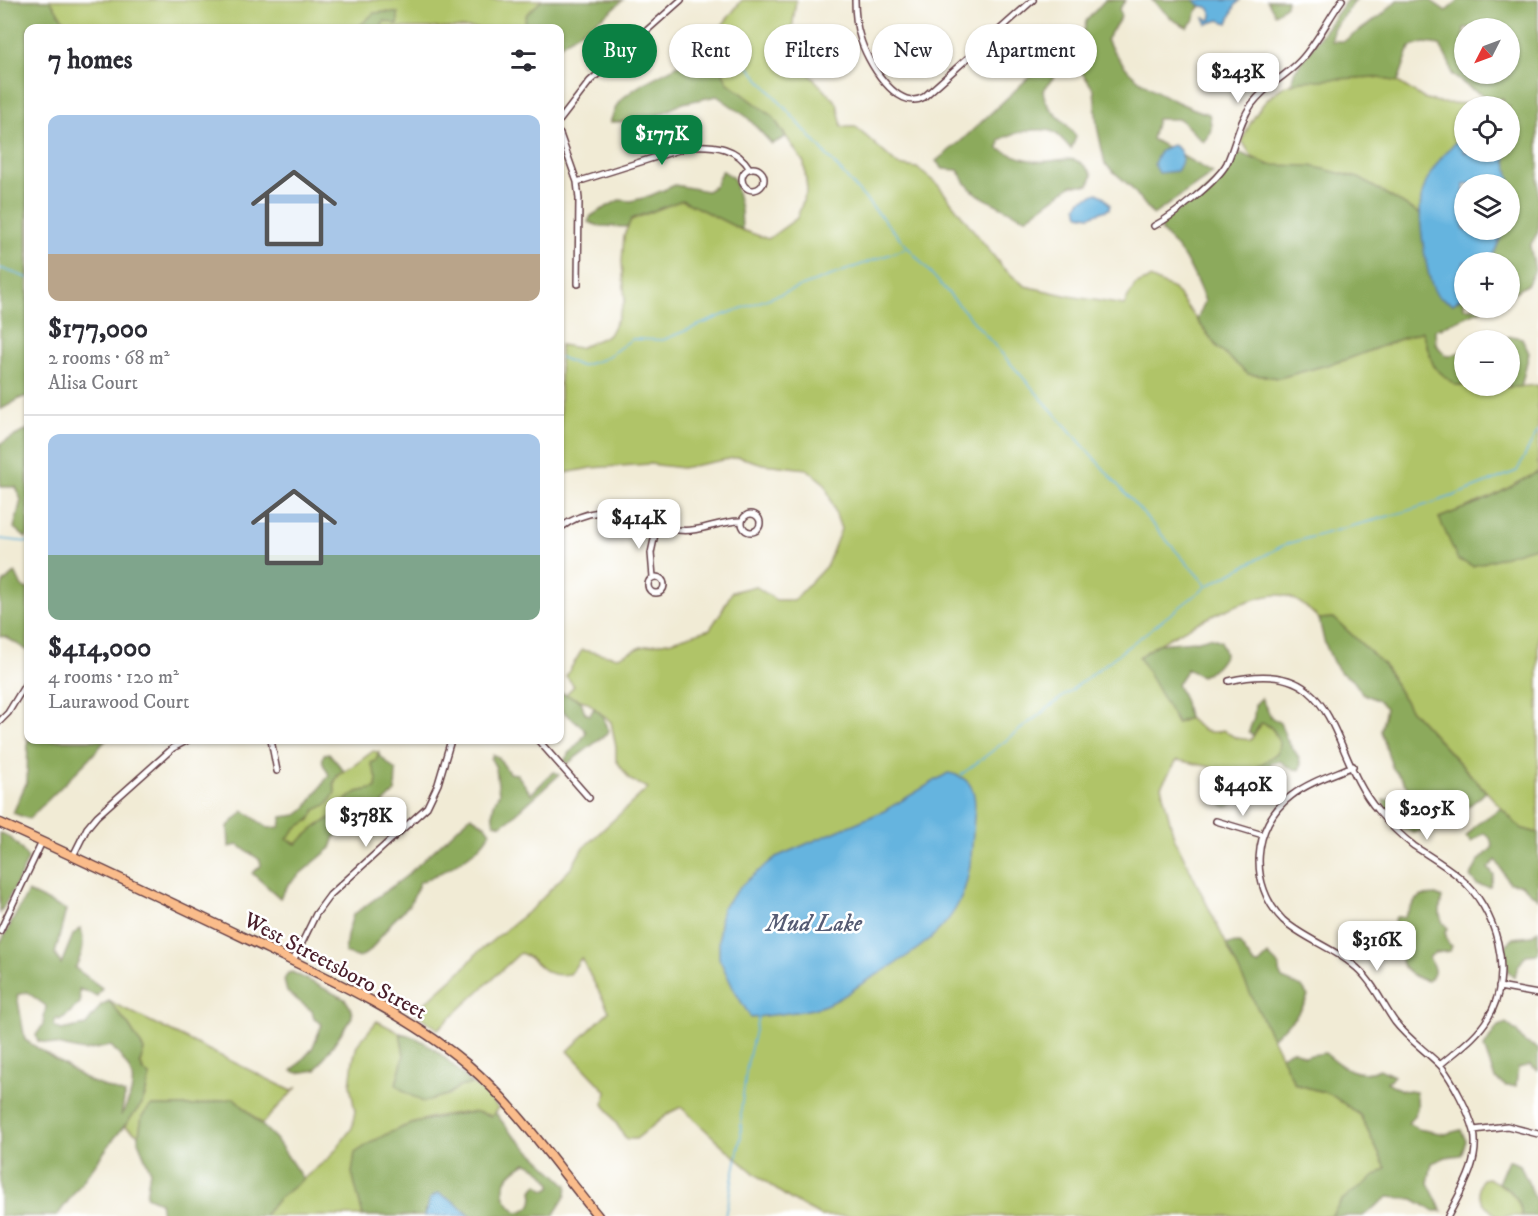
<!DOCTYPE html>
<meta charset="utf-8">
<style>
body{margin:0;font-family:"IM FELL DW Pica",serif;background:#f2f2f3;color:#2b2b33;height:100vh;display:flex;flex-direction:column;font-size:22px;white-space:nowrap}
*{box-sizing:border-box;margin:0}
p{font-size:20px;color:#7c7c81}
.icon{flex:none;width:33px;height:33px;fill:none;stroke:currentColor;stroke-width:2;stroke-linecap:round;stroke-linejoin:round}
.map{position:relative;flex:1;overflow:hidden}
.sheet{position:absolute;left:24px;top:24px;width:540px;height:720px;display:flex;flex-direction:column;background:#fff;border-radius:12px;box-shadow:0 2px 4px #0004}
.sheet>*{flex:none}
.hud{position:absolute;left:582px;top:24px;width:570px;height:54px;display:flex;gap:12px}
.needle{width:39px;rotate:228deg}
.buttons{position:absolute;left:1454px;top:18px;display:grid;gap:12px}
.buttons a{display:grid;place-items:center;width:66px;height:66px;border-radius:50%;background:#fff;box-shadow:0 2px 4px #0004;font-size:30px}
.price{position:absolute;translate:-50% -51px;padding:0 14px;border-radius:12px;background:#fff;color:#222;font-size:20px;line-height:39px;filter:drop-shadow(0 2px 3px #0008)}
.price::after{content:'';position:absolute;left:50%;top:36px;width:18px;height:14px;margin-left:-9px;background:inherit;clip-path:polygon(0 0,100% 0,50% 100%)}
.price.active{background:#0b8043;color:#fff}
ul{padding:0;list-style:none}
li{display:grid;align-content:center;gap:12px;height:318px;padding:0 24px}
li+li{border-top:2px solid #e1e1e2}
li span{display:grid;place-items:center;height:186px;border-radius:12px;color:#555}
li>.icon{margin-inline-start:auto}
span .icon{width:108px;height:108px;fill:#fffc;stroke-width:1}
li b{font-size:26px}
h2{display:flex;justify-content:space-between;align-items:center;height:72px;padding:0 24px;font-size:26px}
.tag{padding:0 21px;border-radius:27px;background:#fff;box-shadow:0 2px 4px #0004;font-size:21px;line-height:54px}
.tag.active{background:#0b8043;color:#fff}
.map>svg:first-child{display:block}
</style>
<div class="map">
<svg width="1538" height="1216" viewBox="0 0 1538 1216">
<rect width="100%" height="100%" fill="#fff"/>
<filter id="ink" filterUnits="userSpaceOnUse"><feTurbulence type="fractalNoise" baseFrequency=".0167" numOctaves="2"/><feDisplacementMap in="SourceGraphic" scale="12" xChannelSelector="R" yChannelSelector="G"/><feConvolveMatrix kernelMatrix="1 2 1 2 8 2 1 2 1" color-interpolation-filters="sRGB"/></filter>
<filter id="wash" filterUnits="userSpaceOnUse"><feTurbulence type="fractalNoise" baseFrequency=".008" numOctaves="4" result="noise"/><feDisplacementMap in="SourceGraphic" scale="24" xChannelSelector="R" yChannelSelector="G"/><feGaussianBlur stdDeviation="1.35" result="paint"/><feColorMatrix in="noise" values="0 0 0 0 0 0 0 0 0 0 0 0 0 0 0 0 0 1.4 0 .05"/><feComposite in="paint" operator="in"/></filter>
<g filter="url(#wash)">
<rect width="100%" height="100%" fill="#f1ebd5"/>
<path fill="#b0c468" stroke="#7d724a" stroke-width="1.5" d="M0,0H573L526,28H28Z
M742,0H796L789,53L837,103L842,127H856L898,165L917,168L938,185L1003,268L1025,286L1069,296L1124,305L1135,285L1150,278L1174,289L1218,348L1248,374L1279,378L1345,360L1422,331L1434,367L1455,385L1515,387L1538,385V472L1490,498L1439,518L1472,565L1538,546V833L1520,828L1409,708L1384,665L1334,618L1319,619C1309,609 1295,596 1280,595C1248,593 1167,637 1140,657L1177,723L1188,718C1198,727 1209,737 1223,730L1236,738L1251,740L1261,723C1273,725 1275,734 1280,744L1277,753L1244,777L1221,769L1177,760L1161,786L1174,837L1295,1084L1330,1094L1360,1115L1386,1169L1342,1200L1331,1216H821C767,1191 724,1147 681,1107L669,1113L636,1139H626L604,1104L606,1091L568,1051L609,1011L581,958L570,974C539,979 542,960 520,953L438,1029L415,1012L465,967L477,953L534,907L572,867L582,849L648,788L630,780L616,760V747L611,722L587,702L565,695L574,686L566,676L582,650L618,657L641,647L672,641L710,629L720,614L732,592L755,586L776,600H794L827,565L841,529L825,484L807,469L763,464L739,457L682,468L650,464L591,468L560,474V345L579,348L609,335L618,318L625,300L622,262L624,235L631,220L682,200L742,230L768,239L797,218L807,190L804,163L773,117L727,82L719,62L716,33Z
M1374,77L1398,82L1423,98L1441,103L1477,104L1481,106H1464V135L1448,150L1421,199L1422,215L1391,198L1269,165L1252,157L1242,141C1250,122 1262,100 1281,88C1301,75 1349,79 1374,77Z
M373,751L379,752L376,761L371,763L377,778L376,788L357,792L340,805L334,816L316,827L296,844L287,839L296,828L310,820L315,810L335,793C334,777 336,777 348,769C357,764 365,757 373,751Z
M109,1001L292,1091L298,1086L262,1124L234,1098L193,1106H151L142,1116L139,1135L124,1126C134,1113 148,1101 147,1083C145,1066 137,1071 144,1050L129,1026Z
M377,1021L400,1033L404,1055L396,1084L447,1095L459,1087L472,1084L485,1093L498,1108L492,1116C448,1105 391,1127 355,1153L353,1173L363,1216H264L277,1200L330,1157L352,1128L355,1111L350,1085L353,1061L357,1045Z
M1488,1178C1507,1188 1519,1194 1522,1216H1496C1484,1204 1473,1196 1482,1179Z"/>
<path fill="#8caa5c" stroke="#6b6444" stroke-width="1.5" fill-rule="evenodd" d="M0,0H50L69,28H28V396L21,398L0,410Z
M542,0H623L611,11L560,45V28H523L526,15Z
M1105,0H1126L1119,9L1121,17L1106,40C1114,51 1122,65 1132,74C1151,91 1185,107 1209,114C1212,127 1213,132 1203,142L1180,119H1157L1152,139L1213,173L1153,215L1131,187L1105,164L1097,126L1094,90L1070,55L1043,91C1046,113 1066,119 1076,137L1071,149C1066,144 1060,135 1053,132C1041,126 1011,133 1000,140L999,149C1009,153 1019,158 1030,160C1056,168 1073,145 1092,175L1089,185H1072L1027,218C1020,217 978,196 972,190C966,185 962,176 958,170L943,169L936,161L961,141L1056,52L1084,31L1086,21Z
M1152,0H1194L1201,6L1196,12L1195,19L1187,27L1173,20Z
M1267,0H1287L1286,5L1275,14Z
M1347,0H1356L1333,29L1332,41H1344L1382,15L1397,0H1430L1446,11L1459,0H1538V232L1530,246L1535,270L1528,284L1509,296V262H1490L1504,230H1509V215L1515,199L1505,159L1511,144L1509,106H1504L1503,99C1482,99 1468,87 1452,75L1450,65L1440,45L1424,43L1410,47L1398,82L1374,77L1301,81L1292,84L1294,72ZM1464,28H1509V74H1464Z
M384,12L398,13V25L385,21L380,28H357L374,13Z
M716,33L719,62L727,82L773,117L786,137L772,144L747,117L717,96L683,103L658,115L631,122H610C613,116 615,106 620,101C648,73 695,67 716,33Z
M1240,153L1269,165L1311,166L1359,178L1422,215L1429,276L1438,296L1453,304L1464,295V308H1486L1435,330L1436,344L1446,356L1464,352V385H1455L1434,367L1422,331L1345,360L1279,378L1248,374L1218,348L1197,320L1205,301C1192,269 1186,255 1161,231L1163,221L1198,197L1222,176Z
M722,170L734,179L741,209L742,230L682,200L631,219L628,227L599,226L588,222L591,216L599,211L619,200L631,201L647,197L675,185L707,191L715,186Z
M1512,336L1522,338L1529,353L1521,387L1478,386H1509V340H1493Z
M28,429V534L26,538L14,528L21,500L16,487H0V444Z
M1538,472V546L1473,566L1458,560L1439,518L1490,498Z
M15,572L22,587L28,589V651L6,637L0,636V597L3,583Z
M1334,618L1384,665L1409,708L1486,792L1443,827L1430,812L1418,822L1422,830L1414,833C1399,827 1385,816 1383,800L1397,799L1413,811L1422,799L1408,788L1392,767L1381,731L1386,708L1377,700L1362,693L1353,680L1341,673L1333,662L1324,641L1319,619Z
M1210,637L1221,641L1225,654C1219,666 1213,671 1201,676L1187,669L1177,684L1185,702L1188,718L1177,723L1139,657L1158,644L1195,641Z
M560,692L581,701L585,713L590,715L594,708L604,717L605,724L609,730L608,733L567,764L564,762C568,751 581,744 586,732C580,722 568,717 560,709Z
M1261,698L1271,717L1280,723L1287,740L1298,756L1301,765L1299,770L1289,768L1280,761L1271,763L1263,778L1277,792L1275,796C1249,781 1248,800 1226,807L1222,805L1224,796L1235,774L1244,777L1277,753L1280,744C1276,734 1273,725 1261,723L1253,736L1249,731L1254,717L1255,705Z
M28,735V740H106L89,759L29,819L13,813L27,781Z
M329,753L344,771L339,773L334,782L335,793L328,804L315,810L310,820L296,828L287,839L296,844L316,827L334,816L340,805L357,792L376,788L377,778L371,763L376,761L378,754L396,771L395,792L365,821L353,808L347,810L339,819L341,832L335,837L331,848L301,873L288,885L280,898L252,873L261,866L260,860L238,845L229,847L228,826L244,811L268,828L280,827L282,817L297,815L305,809L329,775C325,767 320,763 324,754Z
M493,754L499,758L509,773L517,774L531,794L553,772H555L559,775L510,819L501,825L494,823C491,813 493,803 499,794L496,768L491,759Z
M1501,808L1520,828L1538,833V899L1521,884L1509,883L1496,860L1488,868L1494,876L1490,887L1477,885L1470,877L1479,861L1493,847L1490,838L1484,833L1471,842L1466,837L1476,825Z
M471,816L485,825L490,832C480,854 442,873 420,882L410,904L391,923L370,951L359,958L345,953L347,935L353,915L405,877Z
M0,833C11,835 22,849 28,859L17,883L0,913Z
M28,892L66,910L55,954L61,964L73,935L81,928C85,945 83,953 75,968L102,988L97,996L79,989L80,1003L66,1016L59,1020L56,1018L54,1026L61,1030L86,1025L101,1005L109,1001L129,1026L144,1050L140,1063L143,1070L150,1077L142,1104L113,1140L57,1216H0V944ZM27,992L46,1006L43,1025L36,1035L38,1041L84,1051L111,1046C136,1072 139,1084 121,1116L125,1094L89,1081L25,1040L17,995Z
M1436,895L1442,898C1439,910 1438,920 1448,928L1445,932L1448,943L1452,946L1450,951L1435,953L1429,957C1434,968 1438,973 1428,981C1418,979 1404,972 1401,961C1400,957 1403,951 1404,947L1385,941L1380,935L1385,929L1396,928L1394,922L1396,917H1404L1416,900L1422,896Z
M1538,930V954L1526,955L1519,965L1514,977L1508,971L1505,947L1513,938L1532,936Z
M1239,943L1254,964L1258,965L1268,955L1279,966V972L1282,979L1302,987L1308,996C1301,1015 1287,1025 1272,1038L1226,944Z
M292,972L345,999C349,1005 352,1009 352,1017L316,1070L298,1073L292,1071L312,1049L322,1024L314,1019L312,1011L287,992L284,980L288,973Z
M1506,1023L1517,1032L1524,1042L1538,1048V1070L1530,1065L1518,1068L1516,1086H1506L1495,1079L1484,1047L1497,1027Z
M400,1033C429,1038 451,1064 472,1084L459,1087L447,1095L423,1102L403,1091L396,1084L404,1055Z
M1292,1050L1305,1056L1325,1053C1341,1067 1359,1079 1380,1069L1394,1076L1387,1082L1401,1090L1416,1092C1419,1107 1418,1112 1408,1123L1418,1129L1445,1134L1461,1130L1466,1141L1461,1155L1446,1157L1432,1163L1428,1183L1442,1211H1434L1413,1199L1388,1197L1363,1216H1331L1342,1200L1386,1168L1360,1115L1330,1094L1295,1084L1281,1056Z
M234,1098L276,1139L303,1179L277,1200L264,1216H162L160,1202L146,1196L150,1170L138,1141L142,1116L151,1106H193Z
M477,1112L492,1116L495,1112L510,1132L567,1185L566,1195L553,1216H470L464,1210H426L425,1216H363L352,1173L355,1153C393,1126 430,1116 477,1112ZM526,1163C538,1166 544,1175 551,1184V1187L545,1190L537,1184L532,1191C535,1204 530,1210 517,1212C495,1194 502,1176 526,1163Z
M1508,1160L1520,1165C1527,1182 1538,1197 1538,1216H1522C1520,1201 1512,1189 1498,1183Z"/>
<path fill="#65b4df" stroke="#586a85" stroke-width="1.5" d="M1194,0H1240L1235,6L1228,23L1219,20L1207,24L1204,18L1211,20L1212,15L1208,7L1201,6Z
M1464,135V152H1508L1505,159L1515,199L1509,215V184H1464V230H1504L1490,262H1464V295L1453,304C1448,301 1440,299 1437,295C1426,280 1418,218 1421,199C1425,175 1445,150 1464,135Z
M1173,145C1185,151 1184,161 1177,171L1159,173L1154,164C1158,153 1161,148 1173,145Z
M1097,193L1103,196L1110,205L1109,209L1090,216L1079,214L1077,206L1081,200Z
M948,773C973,777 977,793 974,817C972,843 972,873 961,898C943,939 900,961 863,983C852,990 840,1000 828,1004C804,1014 776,1013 751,1018L734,990L719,958V931L722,908L744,883L776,857L884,811Z
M438,1193L453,1201L470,1216H425L430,1199Z"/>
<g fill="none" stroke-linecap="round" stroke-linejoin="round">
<path stroke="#65b4df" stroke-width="1.5" d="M725,40L1207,586
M0,268L28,278
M560,357L580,366L604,359L632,339L663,340L726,314L907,248
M0,539L28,542
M961,775L1207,586L1286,544L1404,512L1453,496L1517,471L1538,430
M725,1216L741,1136V1110L747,1065L758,1017"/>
</g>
</g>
<g filter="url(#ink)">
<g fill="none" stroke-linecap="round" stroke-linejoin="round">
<defs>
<path id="street" d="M855,0C855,12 856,25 860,37C866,60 897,113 924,97L1033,0
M560,120L590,81L681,0
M560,134L577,182L579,199L578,284
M742 179a11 11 0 1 1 22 0a11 11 0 1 1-22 0Z
M577,182L691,146C715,145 737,147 750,169
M1154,226C1173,216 1218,181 1227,163C1236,143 1239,122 1252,104C1268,83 1284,78 1300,61C1317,43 1328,19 1342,0
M742 523a9 9 0 1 1 18 0a9 9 0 1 1-18 0Z
M560,528C584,510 616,506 643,518C655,524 665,529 678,530C701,533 720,520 742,521
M648 585a8 8 0 1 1 16 0a8 8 0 1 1-16 0Z
M653,577L651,553L657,525
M1229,681C1342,654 1327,752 1378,811C1389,824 1401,836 1414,846C1429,856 1445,865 1459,877C1497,909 1515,973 1488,1018C1477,1037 1456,1051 1440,1065
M0,721L8,713L28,680
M271,740L277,771
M538,740L589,798
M1353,766C1332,775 1309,782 1291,796C1252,825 1248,885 1283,920C1303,938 1331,947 1352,964C1372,979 1381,1002 1395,1022C1408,1039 1426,1051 1441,1066C1453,1081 1469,1112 1474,1131C1480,1162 1462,1189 1448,1216
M1216,821L1263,835
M73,856L87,828L97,816L173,748L188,740
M0,931L42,842
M293,961L316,914L330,895L427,807L438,784L451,740
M1499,987L1538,994
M1474,1130L1507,1126L1538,1134"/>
<path id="primary" d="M0,823C85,861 168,901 251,941C322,975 408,1014 468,1065C518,1108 556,1165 598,1216"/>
</defs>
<use href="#street" stroke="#633e44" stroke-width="8"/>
<use href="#primary" stroke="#633e44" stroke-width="11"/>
<use href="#street" stroke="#fff" stroke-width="5"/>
<use href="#primary" stroke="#fabc8b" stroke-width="8"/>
</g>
</g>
<g text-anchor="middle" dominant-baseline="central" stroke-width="5" stroke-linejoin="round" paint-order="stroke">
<g font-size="22" fill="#4a1f2b" stroke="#fff">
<text transform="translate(335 966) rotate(28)">West Streetsboro Street</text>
</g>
<g font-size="24" font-style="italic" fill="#555b73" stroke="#fff">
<text x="814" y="924">Mud Lake</text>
</g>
</g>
</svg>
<div class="buttons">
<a><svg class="needle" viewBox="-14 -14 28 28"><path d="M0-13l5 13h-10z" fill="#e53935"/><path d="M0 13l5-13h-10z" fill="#7c7c81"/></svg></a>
<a><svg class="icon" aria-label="locate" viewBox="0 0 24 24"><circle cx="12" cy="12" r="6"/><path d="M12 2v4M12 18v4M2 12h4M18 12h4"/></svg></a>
<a><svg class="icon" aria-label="layers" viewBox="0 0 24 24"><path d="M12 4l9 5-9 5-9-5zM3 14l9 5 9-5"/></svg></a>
<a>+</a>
<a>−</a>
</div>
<b class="price" style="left:1238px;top:104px">$243K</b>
<b class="price active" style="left:662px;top:166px">$177K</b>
<b class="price" style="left:639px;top:550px">$414K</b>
<b class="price" style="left:1243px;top:817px">$440K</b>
<b class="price" style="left:1427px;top:841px">$205K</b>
<b class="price" style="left:366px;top:848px">$378K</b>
<b class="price" style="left:1377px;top:972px">$316K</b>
<div class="hud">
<a class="tag active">Buy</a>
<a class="tag">Rent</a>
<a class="tag">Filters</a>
<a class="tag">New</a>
<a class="tag">Apartment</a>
</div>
<section class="sheet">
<h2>7 homes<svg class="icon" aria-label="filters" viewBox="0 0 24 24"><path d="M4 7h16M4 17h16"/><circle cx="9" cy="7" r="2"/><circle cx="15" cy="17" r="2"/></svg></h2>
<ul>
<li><span style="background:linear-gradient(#a9c7e8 75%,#b9a48a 0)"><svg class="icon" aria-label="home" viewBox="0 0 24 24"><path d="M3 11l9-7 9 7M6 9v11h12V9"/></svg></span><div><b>$177,000</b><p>2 rooms · 68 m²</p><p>Alisa Court</p></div></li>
<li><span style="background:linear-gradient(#a9c7e8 65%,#7fa58c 0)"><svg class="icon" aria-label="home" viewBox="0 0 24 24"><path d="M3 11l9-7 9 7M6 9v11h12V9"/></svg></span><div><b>$414,000</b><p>4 rooms · 120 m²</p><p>Laurawood Court</p></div></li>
</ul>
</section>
</div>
